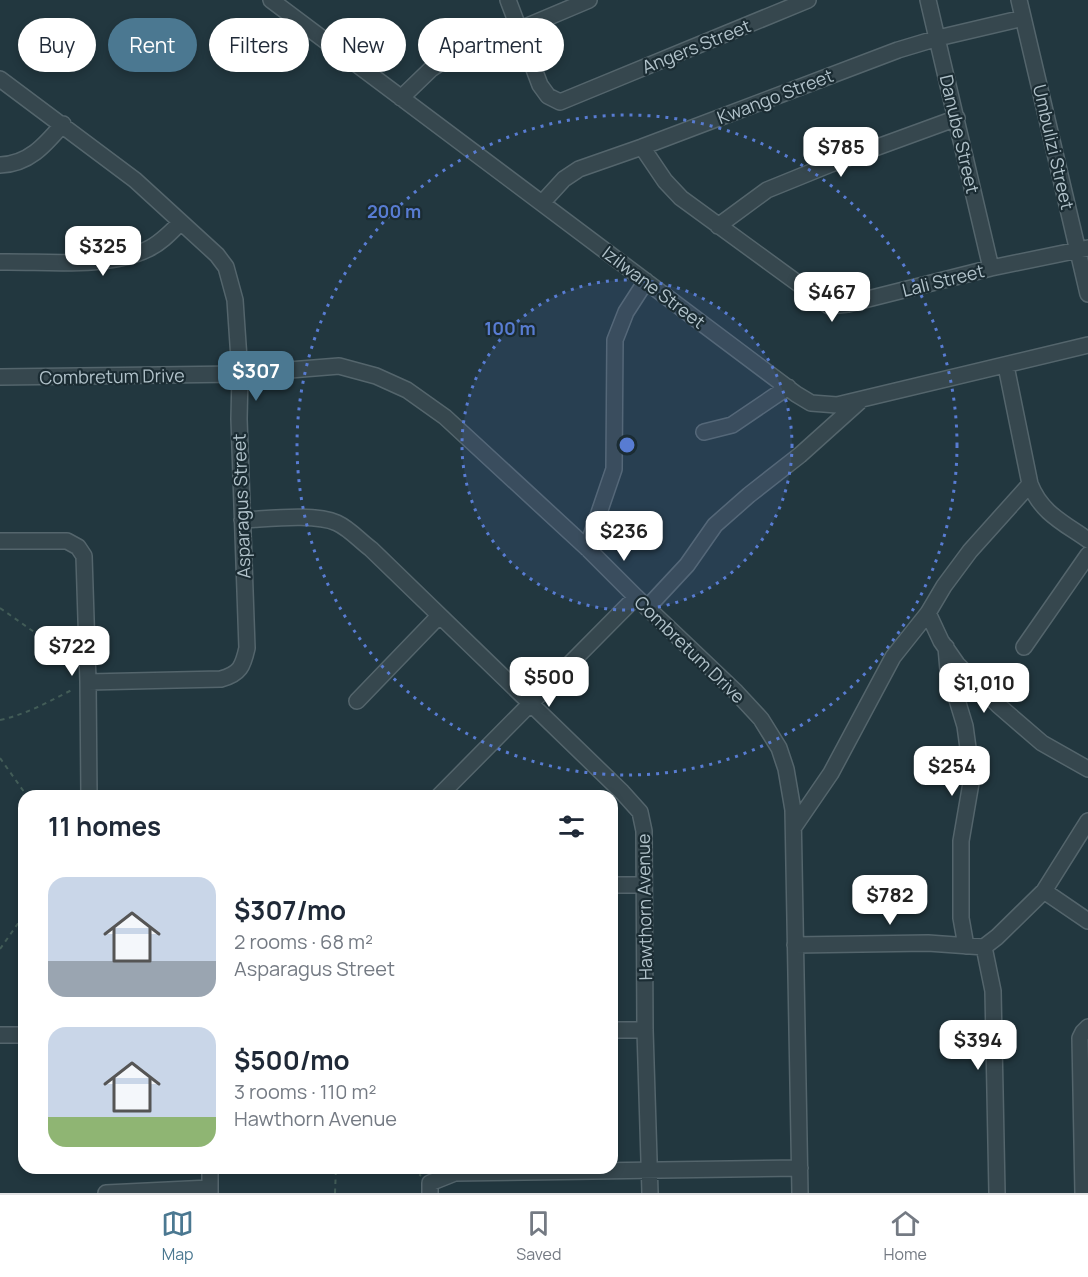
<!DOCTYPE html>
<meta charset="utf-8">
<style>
body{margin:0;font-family:Manrope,sans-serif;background:#f6f6f7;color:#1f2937;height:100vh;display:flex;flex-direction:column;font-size:22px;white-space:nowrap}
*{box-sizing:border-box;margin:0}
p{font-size:20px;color:#747a83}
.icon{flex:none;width:33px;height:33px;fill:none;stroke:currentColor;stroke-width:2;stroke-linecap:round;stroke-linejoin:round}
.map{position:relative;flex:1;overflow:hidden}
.side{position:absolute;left:18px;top:790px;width:600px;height:384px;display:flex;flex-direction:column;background:#fff;border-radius:18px;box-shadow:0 3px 9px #0003}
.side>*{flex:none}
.top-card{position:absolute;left:18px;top:18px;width:600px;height:54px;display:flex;gap:12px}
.price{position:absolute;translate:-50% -51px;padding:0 14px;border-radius:12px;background:#fff;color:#222;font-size:20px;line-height:39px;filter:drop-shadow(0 2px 3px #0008)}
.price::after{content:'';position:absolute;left:50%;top:36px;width:18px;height:14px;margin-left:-9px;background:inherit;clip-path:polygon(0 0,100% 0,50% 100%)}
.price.current{background:#4b7891;color:#fff}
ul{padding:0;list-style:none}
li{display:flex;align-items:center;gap:18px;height:150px;padding:0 30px}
li span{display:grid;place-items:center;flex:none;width:168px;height:120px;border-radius:18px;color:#555}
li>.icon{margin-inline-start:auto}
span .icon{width:72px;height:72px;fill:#fffc;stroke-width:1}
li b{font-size:26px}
h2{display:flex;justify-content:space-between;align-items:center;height:72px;padding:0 30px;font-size:26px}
.chip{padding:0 21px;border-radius:27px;background:#fff;box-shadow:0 3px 9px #0003;font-size:21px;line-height:54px}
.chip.current{background:#4b7891;color:#fff}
.menu{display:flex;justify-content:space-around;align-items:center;height:84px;border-top:2px solid #e0e1e3;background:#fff;font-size:16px;color:#747a83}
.menu a{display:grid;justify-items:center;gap:3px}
.menu .current{color:#4b7891}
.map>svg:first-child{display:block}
</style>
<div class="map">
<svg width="1088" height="1193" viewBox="0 0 1088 1193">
<rect width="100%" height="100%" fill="#22373f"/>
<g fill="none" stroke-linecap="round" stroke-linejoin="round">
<defs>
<path id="minor" d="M271,0L796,394L811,403L837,405L1088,345
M508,0L540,85L548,96L560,102L808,0
M928,0L991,268
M1019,0L1088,294
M0,79L135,180L217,255L226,267L235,300L240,374L239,419L247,648C243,666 240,674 221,679L88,682
M401,98L431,69L440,63L589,0
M642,147L665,181L681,198L829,306L848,304L991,268L1088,248
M0,165C29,164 45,145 63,124
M542,203L564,179L579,169L642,147L898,50L938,38L1023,18
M718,226L767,190L831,164L957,118
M0,262C44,261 108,269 148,249C161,243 171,232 181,222
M1006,366L1030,484C1041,513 1064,523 1088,540
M0,377L240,374L339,366L376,376L407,390L445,417L587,548L636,597L736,692L761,719L779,748L786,769L793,810L800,1193
M704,432L732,425L788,387
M242,520C267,519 315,513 337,523C350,529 360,541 371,549L622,792L640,812L644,831L645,1030L650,1193
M0,541H67L78,547L84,556L88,682L89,796
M587,548L614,469L615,340L626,312L646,281
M647,608L687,565L715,525L749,495L800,455L859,402
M928,613L941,641L957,664L998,705L1042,743L1088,769
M946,647L948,670L965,726L972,777L961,841V918L966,946
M1024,647L1088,555
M357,701L439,616
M439,796L636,597
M794,827L831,773L893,657L928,613L944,586L970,551L1030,484
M612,885H644
M1044,891L1088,921
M795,945L928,943L984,947L997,937L1044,891L1088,821
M984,947L993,991L997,1193
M612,1030H645
M0,1035H24
M210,1168V1193
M106,1193L210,1188
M430,1193V1183L455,1173L800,1168
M1083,1193L1080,1038L1083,1032L1088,1027"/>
</defs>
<use href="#minor" stroke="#54656c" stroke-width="18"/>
<path stroke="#425c57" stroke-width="2" stroke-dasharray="4.5 4.5" stroke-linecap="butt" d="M0,608L37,634
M0,720C28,714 49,701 74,689
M0,758L27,796
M0,949L24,915
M413,1168L421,1176
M335,1193L336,1168"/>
<use href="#minor" stroke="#36474e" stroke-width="15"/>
</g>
<circle cx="627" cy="445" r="165" fill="#587cd2" fill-opacity=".12"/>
<g fill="none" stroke="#587cd2" stroke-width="3" stroke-dasharray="3 6">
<circle cx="627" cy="445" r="165"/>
<circle cx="627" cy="445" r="330"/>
</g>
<g text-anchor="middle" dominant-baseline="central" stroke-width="4.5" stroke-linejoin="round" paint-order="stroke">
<g font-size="18" fill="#b1c2ca" stroke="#1b2c33">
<text transform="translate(696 46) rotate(-22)">Angers Street</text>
<text transform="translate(775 96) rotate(-21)">Kwango Street</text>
<text transform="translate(960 134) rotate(77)">Danube Street</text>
<text transform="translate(1054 147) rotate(77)">Umbulizi Street</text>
<text transform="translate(943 280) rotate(-14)">Lali Street</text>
<text transform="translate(654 287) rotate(37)">Izilwane Street</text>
<text transform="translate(112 376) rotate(-1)">Combretum Drive</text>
<text transform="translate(241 506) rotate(-92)">Asparagus Street</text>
<text transform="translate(690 649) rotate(44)">Combretum Drive</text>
<text transform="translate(644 907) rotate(-91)">Hawthorn Avenue</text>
</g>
</g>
<circle cx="627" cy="445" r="9" fill="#587cd2" stroke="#1b2c33" stroke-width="3"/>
<g font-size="18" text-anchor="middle" font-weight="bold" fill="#587cd2" stroke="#1b2c33" stroke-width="4.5" stroke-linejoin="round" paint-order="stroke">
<text x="394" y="218">200 m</text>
<text x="510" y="335">100 m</text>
</g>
</svg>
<b class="price" style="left:841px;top:178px">$785</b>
<b class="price" style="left:103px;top:277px">$325</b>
<b class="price" style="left:832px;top:323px">$467</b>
<b class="price current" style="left:256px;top:402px">$307</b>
<b class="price" style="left:624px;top:562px">$236</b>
<b class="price" style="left:72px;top:677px">$722</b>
<b class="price" style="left:549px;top:708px">$500</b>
<b class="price" style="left:984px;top:714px">$1,010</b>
<b class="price" style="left:952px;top:797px">$254</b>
<b class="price" style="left:890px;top:926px">$782</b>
<b class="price" style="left:978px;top:1071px">$394</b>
<div class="top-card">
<a class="chip">Buy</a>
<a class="chip current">Rent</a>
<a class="chip">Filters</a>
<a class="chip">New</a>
<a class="chip">Apartment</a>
</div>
<section class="side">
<h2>11 homes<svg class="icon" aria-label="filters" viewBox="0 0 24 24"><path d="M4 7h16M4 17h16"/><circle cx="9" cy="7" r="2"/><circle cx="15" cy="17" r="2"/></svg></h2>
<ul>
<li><span style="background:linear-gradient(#c9d6e8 70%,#9aa5b1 0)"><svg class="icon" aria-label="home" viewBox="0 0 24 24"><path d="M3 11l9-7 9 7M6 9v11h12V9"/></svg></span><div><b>$307/mo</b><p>2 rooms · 68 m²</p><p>Asparagus Street</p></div></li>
<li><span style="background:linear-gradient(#c9d6e8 75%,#8fb573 0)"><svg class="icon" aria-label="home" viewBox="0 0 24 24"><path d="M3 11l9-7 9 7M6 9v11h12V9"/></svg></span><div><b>$500/mo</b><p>3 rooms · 110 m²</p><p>Hawthorn Avenue</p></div></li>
</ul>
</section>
</div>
<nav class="menu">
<a class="current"><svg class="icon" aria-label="map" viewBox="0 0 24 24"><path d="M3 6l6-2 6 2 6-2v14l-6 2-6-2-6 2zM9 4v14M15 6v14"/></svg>Map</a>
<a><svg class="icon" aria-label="saved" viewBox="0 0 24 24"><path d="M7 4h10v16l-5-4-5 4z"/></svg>Saved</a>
<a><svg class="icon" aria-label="home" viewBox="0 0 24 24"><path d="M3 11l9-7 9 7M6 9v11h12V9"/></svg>Home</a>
</nav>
